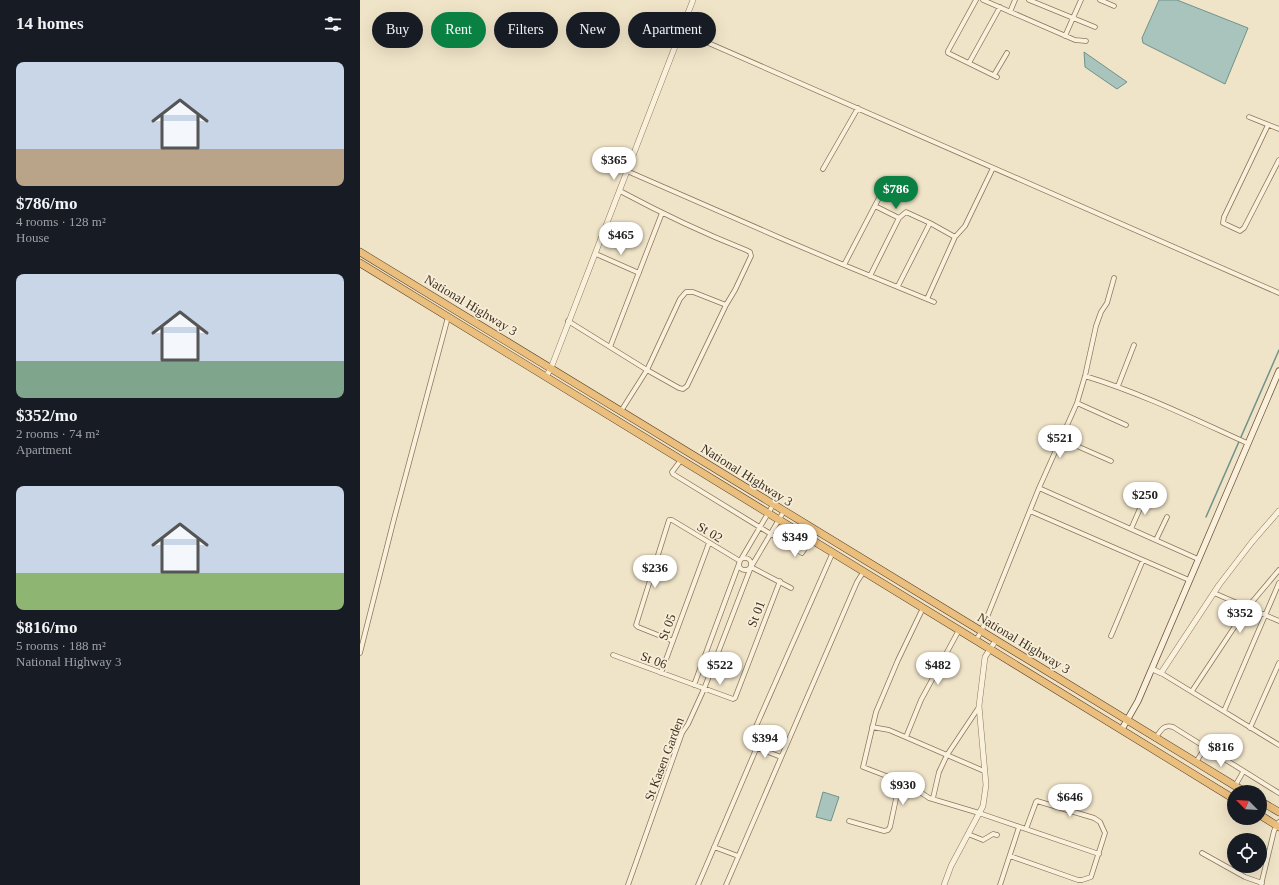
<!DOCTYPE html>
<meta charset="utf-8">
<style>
body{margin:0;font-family:"Times New Roman",serif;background:#20242c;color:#f1f3f6;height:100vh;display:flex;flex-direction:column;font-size:15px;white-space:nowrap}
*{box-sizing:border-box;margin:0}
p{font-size:13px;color:#9ea1a6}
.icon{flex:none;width:22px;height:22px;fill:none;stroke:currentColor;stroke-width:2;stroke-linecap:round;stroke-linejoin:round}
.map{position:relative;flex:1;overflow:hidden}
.sheet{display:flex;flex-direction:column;background:#171b24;width:360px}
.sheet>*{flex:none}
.guide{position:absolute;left:12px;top:12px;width:380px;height:36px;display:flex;gap:8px}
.needle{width:26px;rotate:294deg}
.buttons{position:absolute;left:867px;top:785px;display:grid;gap:8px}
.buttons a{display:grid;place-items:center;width:40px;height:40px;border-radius:50%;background:#171b24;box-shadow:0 4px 16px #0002;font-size:20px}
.price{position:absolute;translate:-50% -34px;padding:0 9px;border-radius:14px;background:#fff;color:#222;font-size:13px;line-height:26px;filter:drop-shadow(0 1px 2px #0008)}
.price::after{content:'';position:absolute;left:50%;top:24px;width:12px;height:9px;margin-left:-6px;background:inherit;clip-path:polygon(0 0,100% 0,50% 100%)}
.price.current{background:#0b8043;color:#fff}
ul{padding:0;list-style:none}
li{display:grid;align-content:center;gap:8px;height:212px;padding:0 16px}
li span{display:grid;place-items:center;height:124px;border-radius:8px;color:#555}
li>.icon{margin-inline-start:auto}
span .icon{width:72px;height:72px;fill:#fffc;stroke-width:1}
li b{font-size:17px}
h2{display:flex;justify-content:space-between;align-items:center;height:48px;padding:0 16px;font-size:17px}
.tag{padding:0 14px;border-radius:18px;background:#171b24;box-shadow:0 4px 16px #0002;font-size:14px;line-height:36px}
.tag.current{background:#0b8043;color:#fff}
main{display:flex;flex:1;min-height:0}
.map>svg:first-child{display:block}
</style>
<main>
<section class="sheet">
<h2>14 homes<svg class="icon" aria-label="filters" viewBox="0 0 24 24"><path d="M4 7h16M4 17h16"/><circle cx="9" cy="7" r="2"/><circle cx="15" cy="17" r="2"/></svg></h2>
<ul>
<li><span style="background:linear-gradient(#c9d6e8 70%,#b9a48a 0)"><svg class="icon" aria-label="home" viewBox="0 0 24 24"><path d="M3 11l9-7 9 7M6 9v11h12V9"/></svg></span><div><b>$786/mo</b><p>4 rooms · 128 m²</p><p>House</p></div></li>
<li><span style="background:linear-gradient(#c9d6e8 70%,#7fa58c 0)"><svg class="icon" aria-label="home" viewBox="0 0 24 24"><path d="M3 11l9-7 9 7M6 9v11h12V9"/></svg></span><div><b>$352/mo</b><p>2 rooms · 74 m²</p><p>Apartment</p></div></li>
<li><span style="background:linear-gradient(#c9d6e8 70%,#8fb573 0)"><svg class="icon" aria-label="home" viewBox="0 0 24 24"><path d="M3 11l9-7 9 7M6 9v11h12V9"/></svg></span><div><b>$816/mo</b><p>5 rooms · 188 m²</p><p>National Highway 3</p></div></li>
</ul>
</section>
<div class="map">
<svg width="919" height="885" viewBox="0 0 919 885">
<rect width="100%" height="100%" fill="#f0e4c8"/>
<path fill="#a9c4bc" stroke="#6f938a" d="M799,0H817L888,28L865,84L783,43L782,38Z
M724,52L767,82L757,89L725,67Z
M463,792L479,797L471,821L456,817Z"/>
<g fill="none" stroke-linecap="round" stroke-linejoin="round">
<path stroke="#6f938a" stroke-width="1.5" d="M846,517L919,350"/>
<defs>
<path id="minor" d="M616,0L588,51V53L637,77
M623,0L715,40L726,41
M669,0L735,27
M740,0L754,6
M650,12L655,0
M321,31L919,293
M705,36L721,0
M609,63L640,7
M634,75L647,53
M889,117L919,129
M908,125L864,217L863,223L880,231L884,228L919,160
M463,169L498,108
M267,171L425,240L484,265
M521,194L484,265L574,302
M515,206L539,218
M236,254L279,273
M510,276L539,218L546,212L570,223L595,237
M538,286L570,223
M567,299L595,237L605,226L633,168
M208,321L287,370L319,388L323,389L327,386L366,305L375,290L391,256L390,252L386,250C343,233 301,213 260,191
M250,347L302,213
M725,376C781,393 834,419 887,443
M758,386L774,345
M717,403L766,425
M261,411L287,370L320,299L326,292H333L366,305
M701,439L751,461
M321,460L312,472L313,474L442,553L451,539
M679,488L838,559
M670,511L829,580
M771,529L785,497
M796,540L807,517
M379 564a6 6 0 1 1 12 0a6 6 0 1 1-12 0Z
M391,567L431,588
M854,593L919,621
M563,608L538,660L516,712L503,767L550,785L569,798L619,813L739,854
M751,636L783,560
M616,640L621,632L679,488L717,403L725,376L736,326L741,312L747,303L754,278
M313,641L278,627L276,625L309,520H312L380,561
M0,653L34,519L88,317
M253,655L373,699L375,698L420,581
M301,673L349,543
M801,673L919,745
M334,685L380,561L413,505
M832,691L887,608L919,570
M864,711L919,583
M512,727L529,730L543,736L624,771
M890,728L919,663
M546,737L561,700L599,630
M796,737C801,731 803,724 813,727L919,793
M421,757L395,747L390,740L473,552
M836,762L845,748
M875,786L883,772
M573,798L579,772L587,755L619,707
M489,821L524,831L528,830L530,827L540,780
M608,834L623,840L633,834L637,835
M354,847L378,856
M842,853L885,877L902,883
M650,856L718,880H722L731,877L745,833L740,822L734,818L677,801L676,802L666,829
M268,885L322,733L328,724L344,689L391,567L424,511
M338,885L397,747
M366,885L497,582L504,571
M640,885L659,827
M901,885L914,831L919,822"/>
<path id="tertiary" d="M186,377L191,368L333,0
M792,669L801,673L859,585L892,542L919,511
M584,885L591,866L623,806L626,785L619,706L625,657L636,640"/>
<path id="secondary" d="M762,729L778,701L919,371"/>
<path id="trunk" d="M0,252L885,792
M0,263L630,649L874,799
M900,801L919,812
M900,815L919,827"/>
</defs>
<use href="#minor" stroke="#8d765c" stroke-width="5.5"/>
<use href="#tertiary" stroke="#8d765c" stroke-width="6"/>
<use href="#secondary" stroke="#6f573f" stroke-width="7"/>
<use href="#trunk" stroke="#5b4430" stroke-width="8"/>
<use href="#minor" stroke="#faf1dc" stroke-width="4"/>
<use href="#tertiary" stroke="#faf1dc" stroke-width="5"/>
<use href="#secondary" stroke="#faf1dc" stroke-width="5.5"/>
<use href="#trunk" stroke="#eabe7c" stroke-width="7"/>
</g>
<g text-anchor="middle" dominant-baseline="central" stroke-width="3.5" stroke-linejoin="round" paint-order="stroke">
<g font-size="13" fill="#3d2e20" stroke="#f7eed8">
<text transform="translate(111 305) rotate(31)">National Highway 3</text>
<text transform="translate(387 475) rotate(32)">National Highway 3</text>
<text transform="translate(350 532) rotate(31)">St 02</text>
<text transform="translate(396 614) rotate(-69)">St 01</text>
<text transform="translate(307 627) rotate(-70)">St 05</text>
<text transform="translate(664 643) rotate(31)">National Highway 3</text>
<text transform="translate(294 660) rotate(20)">St 06</text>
<text transform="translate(304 759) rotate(-69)">St Kasen Garden</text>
</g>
</g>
</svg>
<div class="buttons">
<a><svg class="needle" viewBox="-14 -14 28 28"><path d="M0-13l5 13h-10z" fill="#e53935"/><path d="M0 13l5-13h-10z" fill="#9ea1a6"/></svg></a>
<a><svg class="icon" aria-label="locate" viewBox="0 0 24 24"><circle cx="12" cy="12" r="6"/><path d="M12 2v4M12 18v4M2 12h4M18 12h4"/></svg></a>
</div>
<b class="price" style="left:254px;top:181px">$365</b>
<b class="price current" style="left:536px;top:210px">$786</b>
<b class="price" style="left:261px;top:256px">$465</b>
<b class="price" style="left:700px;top:459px">$521</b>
<b class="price" style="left:785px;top:516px">$250</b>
<b class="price" style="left:435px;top:558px">$349</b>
<b class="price" style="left:295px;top:589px">$236</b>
<b class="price" style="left:880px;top:634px">$352</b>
<b class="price" style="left:360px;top:686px">$522</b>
<b class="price" style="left:578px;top:686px">$482</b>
<b class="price" style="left:405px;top:759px">$394</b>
<b class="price" style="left:861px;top:768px">$816</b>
<b class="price" style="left:543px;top:806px">$930</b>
<b class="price" style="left:710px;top:818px">$646</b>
<div class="guide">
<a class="tag">Buy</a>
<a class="tag current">Rent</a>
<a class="tag">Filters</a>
<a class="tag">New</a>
<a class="tag">Apartment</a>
</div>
</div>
</main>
